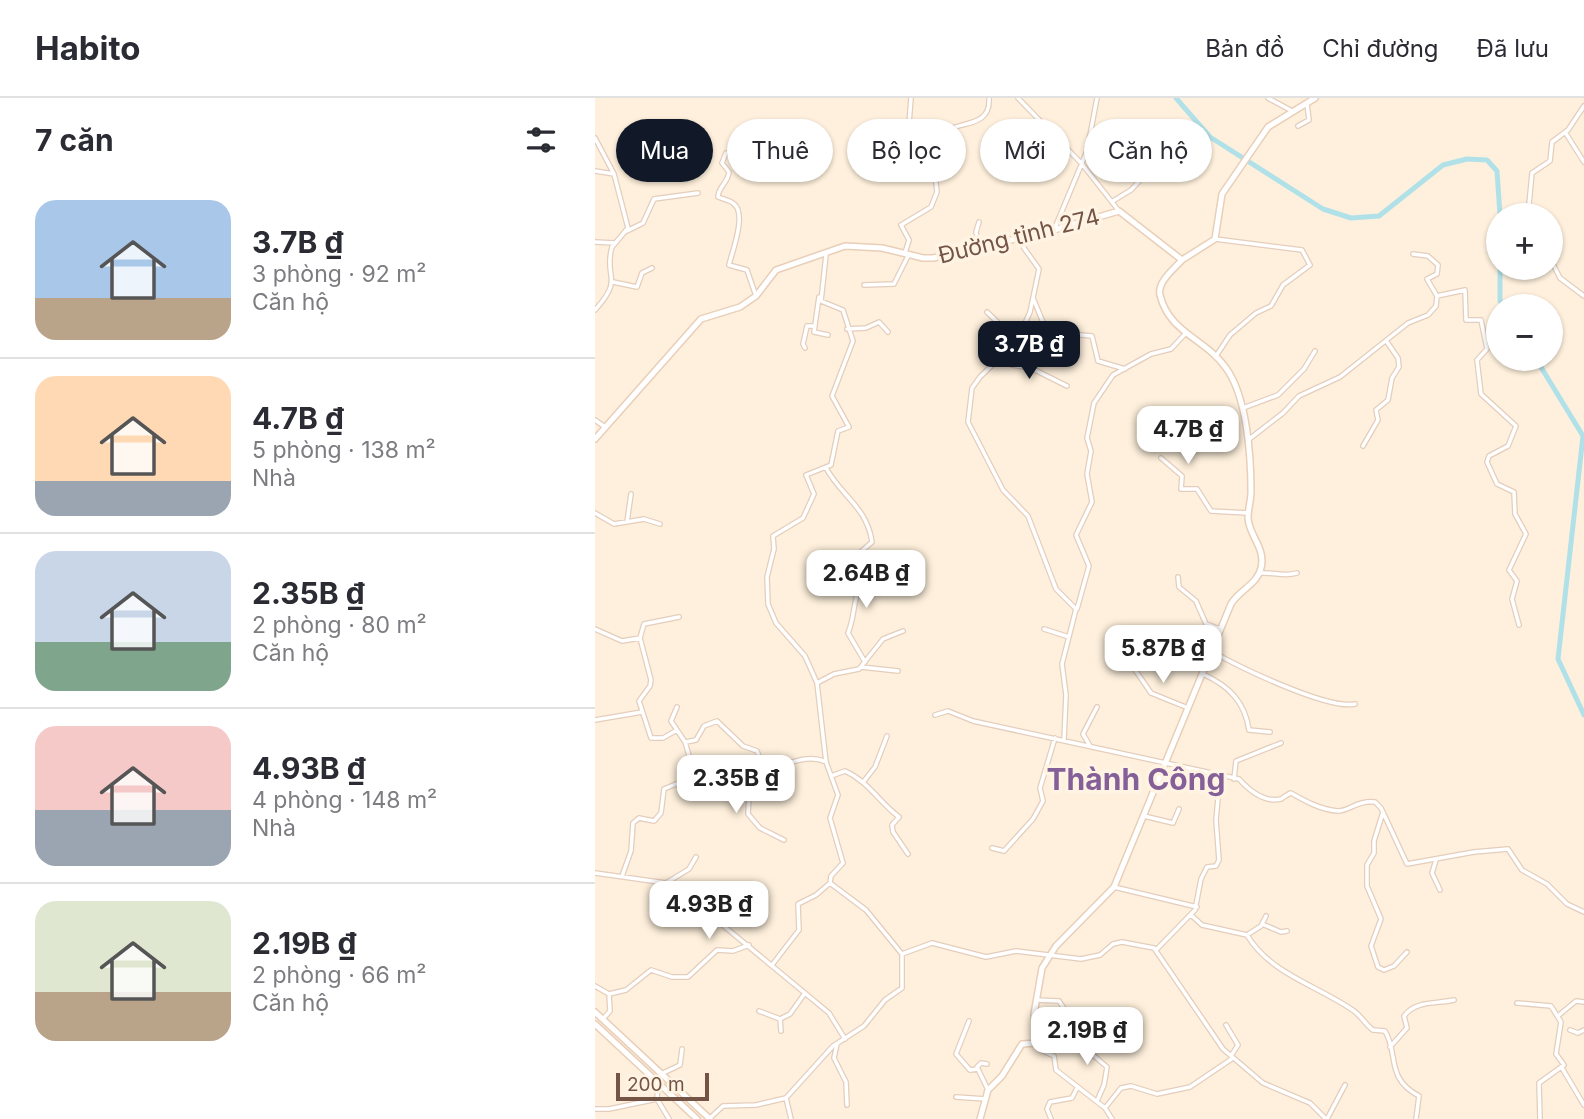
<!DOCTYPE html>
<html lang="vi">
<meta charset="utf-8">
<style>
body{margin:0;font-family:Inter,sans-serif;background:#f7f7f7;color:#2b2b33;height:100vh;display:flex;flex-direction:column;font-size:26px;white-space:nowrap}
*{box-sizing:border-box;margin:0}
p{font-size:23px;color:#7c7c81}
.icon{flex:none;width:38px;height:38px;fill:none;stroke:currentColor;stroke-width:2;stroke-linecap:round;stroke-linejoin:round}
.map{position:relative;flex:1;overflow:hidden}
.details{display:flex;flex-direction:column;background:#fff;width:595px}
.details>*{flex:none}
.top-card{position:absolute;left:21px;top:21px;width:665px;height:63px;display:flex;gap:14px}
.controls{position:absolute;left:891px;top:105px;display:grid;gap:14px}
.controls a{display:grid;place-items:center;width:77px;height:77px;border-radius:50%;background:#fff;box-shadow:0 2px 5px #0004;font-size:35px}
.scale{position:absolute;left:21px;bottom:18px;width:93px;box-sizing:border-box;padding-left:7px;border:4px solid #745444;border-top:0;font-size:19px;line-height:24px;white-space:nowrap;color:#745444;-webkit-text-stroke:5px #fff4e4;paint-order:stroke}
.price{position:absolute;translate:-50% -60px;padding:0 16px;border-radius:14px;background:#fff;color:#222;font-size:23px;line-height:46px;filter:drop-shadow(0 2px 4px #0008)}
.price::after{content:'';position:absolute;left:50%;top:42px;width:21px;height:16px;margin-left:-10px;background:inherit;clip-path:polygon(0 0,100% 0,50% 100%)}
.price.selected{background:#111827;color:#fff}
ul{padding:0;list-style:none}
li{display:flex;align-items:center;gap:21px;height:175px;padding:0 35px}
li+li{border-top:2px solid #e1e1e2}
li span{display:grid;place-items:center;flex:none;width:196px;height:140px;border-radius:21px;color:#555}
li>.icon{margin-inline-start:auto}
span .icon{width:84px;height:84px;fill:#fffc;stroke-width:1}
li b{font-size:30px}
h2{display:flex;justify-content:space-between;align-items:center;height:84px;padding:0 35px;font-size:30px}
.chip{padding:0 24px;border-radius:32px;background:#fff;box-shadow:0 2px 5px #0004;font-size:24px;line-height:63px}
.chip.selected{background:#111827;color:#fff}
header{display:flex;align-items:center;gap:42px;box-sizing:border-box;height:98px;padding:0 35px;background:#fff;border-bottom:2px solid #e1e1e2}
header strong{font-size:33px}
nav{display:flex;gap:38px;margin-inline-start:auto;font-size:24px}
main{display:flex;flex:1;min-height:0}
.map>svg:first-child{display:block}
</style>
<header>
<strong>Habito</strong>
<nav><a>Bản đồ</a><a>Chỉ đường</a><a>Đã lưu</a></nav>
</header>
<main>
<section class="details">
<h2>7 căn<svg class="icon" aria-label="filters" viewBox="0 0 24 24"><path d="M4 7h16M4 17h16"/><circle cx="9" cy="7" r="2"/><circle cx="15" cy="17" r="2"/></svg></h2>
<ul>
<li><span style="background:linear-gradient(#a9c7e8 70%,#b9a48a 0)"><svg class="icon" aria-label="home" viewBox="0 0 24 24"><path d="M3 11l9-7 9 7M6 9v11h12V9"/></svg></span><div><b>3.7B ₫</b><p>3 phòng · 92 m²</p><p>Căn hộ</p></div></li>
<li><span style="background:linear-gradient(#ffd9b3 75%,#9aa5b1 0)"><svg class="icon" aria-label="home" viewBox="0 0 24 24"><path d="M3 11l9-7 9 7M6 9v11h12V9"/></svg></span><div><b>4.7B ₫</b><p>5 phòng · 138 m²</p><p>Nhà</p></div></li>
<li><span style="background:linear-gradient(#c9d6e8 65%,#7fa58c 0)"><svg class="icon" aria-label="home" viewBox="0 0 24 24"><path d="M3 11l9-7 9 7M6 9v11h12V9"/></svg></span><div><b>2.35B ₫</b><p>2 phòng · 80 m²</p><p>Căn hộ</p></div></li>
<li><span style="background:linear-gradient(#f6c9c9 60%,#9aa5b1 0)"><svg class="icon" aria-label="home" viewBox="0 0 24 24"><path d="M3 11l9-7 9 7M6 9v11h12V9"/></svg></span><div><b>4.93B ₫</b><p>4 phòng · 148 m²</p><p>Nhà</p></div></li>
<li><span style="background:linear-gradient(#dfe7d0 65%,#b9a48a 0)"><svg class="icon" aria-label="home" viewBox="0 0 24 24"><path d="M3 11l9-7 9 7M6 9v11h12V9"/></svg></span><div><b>2.19B ₫</b><p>2 phòng · 66 m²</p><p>Căn hộ</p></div></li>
</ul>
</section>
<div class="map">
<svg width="989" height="1021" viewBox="0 0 989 1021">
<rect width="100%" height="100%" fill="#fef0dc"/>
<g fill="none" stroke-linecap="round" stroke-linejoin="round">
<path stroke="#b0e1e8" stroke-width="5" d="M581,0L615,39L728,111L756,120L784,118L848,67L872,61L892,62L902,73L905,117
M905,170V203L909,208
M941,261L988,338L963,561L989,617"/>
<defs>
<path id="street" d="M423,0L487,66L524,113
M673,0L697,13
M703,28L714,22L712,6
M970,34L989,64
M0,40L19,76L33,130L17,149C8,180 30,179 0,212
M358,40L355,31C370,24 396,27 394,0
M131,55L127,65L134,74C133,85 123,89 123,99C128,101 135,102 139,106C152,116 137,154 134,167L152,172L161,198
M0,73L19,76
M518,103L536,92L548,79
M933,117L937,75L955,63L957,44L973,32L989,8
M384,124L381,134L384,150
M459,132L492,53L502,0
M32,133L48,125L59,101L103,95
M426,140L429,150L444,171L435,214L422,243L385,279L377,290L373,324L408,392L433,418L461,491L481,511L467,566L471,597L469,642
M620,141L707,152L715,167L688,187L676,208L661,215L635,237L621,258
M0,144L20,145
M310,155L314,142L306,127L336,109L342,94L340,76L314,26L316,0
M956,162L965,180L989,198
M18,184L42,189L47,175L57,170
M269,187L299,186L314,156
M842,198L870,192L871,222H886L892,251L882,262L886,296L921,328L913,348L894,358L892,364L902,386L919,394L920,416L931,436L914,472L922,483L917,501L924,527
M224,199L219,234L233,237
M438,200L452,234L497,238L503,263L530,271
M392,214L422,243
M252,231L271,230L284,224L293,234
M210,250L208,246L212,228H220
M405,261L417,267L436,270L472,288
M648,310L683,297L709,271L720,253
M0,322L10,329
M653,342L688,315L704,298L745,279L813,225L833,217L841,208L842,198L832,181L842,176L843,167L833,158L818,156
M768,348L783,322L781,312L793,302L797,280L804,269L803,260L792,244
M566,360L587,378L586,391H602L616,413L653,415
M231,370C247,399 272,409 277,444L251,467L263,494C258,508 259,521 253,535L270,564
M0,415L19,426L49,421L65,426
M32,424L36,396
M665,475C679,474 689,479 702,475
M583,479L584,489L601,503L611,526L625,531
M482,511L494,468L481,437L497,404L492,376L496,353L492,340L499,305L518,277L556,256L576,251L590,236
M0,531L27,543L45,540
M449,531L474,539
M543,552L533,556L532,560L556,595L593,610
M618,554C644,569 733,612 760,606
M266,569L303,573
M608,576C634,588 650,604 654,632L675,634
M222,585L239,576L264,571L288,541L308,533
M340,617L353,613L378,623L644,681C653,691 669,705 686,701C690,699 692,696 696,695C710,703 726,712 743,713C754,713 763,702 780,704L786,710L812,766L879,754L913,751L927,772L952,786L972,806L989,814
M0,622L47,614
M82,632L68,640H56L44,603L55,588L56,582L45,540L49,526L84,519
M91,644L101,642L109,628L122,623L148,648L162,653L169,671C189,670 210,654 231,664
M495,648L488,636L502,609
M180,670L179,682L165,684L154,697L153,716L165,730L189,742
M236,678L250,673C273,683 284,704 304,719L297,727L298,734L313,756
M639,681L641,663L686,645
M269,683L280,669L292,638
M788,714L779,743V755L772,767V788L786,821L776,848L783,869L789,872L799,868L812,854
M549,718L578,725L584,711
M397,750L409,753L438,721L448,703L445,690L460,640
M841,762L837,775L845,792
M0,775L71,785L84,791L234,915L250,941
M27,778L36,753L38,725L44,720L59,723L66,715L69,691L100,678L90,644L76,623L82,609
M71,785L94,771L101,759
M519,789L602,809
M596,817L607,827L652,837L666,828L671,818
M667,826L686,834L692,833
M652,837C675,876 724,888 759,913C766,918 771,927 778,932L790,933C804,956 790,980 824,998L821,1021
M562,851L600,812L606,781L612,769L621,768L624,762L621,722L625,679
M307,856L337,845L391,859L421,853L486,861L505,857L518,846L527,844L559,850L628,951L668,985L715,1005L731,1021
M177,867L204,832L203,806L221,797L235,785
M0,888L14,896L15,913L8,921
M14,896L31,892L56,872L77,879H93L122,852L138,853L154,847
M441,902L464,903L484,933L499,940L498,957L512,969L509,987L502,1003
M922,905L956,908L966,924L961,956L969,967L944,985L945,1021
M164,913L185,921L186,933
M964,917L981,903L989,904
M185,921L195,916L210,895
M374,923L361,956L375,972L383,971
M631,927L643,947L636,958
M975,932L983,935L989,932
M442,945L446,952L459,958L461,972L510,1010L517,1021
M242,946L239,960L251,984L252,1007
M795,949L812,930L809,918C821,902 842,906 859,902
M392,966L386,965L382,969L393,992
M967,970L989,1007
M66,976L85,967L87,951
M361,999L391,1001
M191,1000L196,1021
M62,1001L74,1021
M510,1010L526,990L536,988L562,996L595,989L638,960
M0,1011H14L62,1001L63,987
M115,1020L128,1008L161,1007L191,1000L238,948L269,928L290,902L307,890V856L271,812L235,785L236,778L248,765L235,720L243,697L231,664L222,585L210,558L181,525L173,506L172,479L179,451L178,438L208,420L219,396L211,377L236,367L243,333L254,329L237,298L258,243L248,212L226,203L231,157
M456,1021L452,1011L455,1004L477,1000L482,990
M732,1021L750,987"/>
<path id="secondary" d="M0,341L106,221L145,209L161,198L181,172L250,148L287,150L328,160H338L459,132L524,113L587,162L620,141L627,96L673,29L720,0
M0,914L115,1021
M0,926L102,1021
M385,1021L393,992L407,978L427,946L442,945L439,916L447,870L461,848L519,789L636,506C644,492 662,487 666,470C671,450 654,438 653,420C653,411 656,402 656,394C656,358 652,299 631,270C611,241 574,235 565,197C562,184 579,171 587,162"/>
</defs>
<use href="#street" stroke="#e4cdbc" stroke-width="6"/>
<use href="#secondary" stroke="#e9ceb8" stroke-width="8"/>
<use href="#street" stroke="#fff" stroke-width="3.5"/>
<use href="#secondary" stroke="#fff" stroke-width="5"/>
</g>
<g text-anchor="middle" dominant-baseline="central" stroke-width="7" stroke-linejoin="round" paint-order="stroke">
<g font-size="23" fill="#745444" stroke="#fff4e4">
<text transform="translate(424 138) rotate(-14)">Đường tỉnh 274</text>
</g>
<g font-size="30" font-weight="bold" fill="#845f98" stroke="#fff4e4">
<text x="541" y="681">Thành Công</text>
</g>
</g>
</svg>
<div class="controls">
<a>+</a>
<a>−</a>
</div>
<div class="scale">200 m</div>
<b class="price selected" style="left:434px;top:283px">3.7B ₫</b>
<b class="price" style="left:593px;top:368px">4.7B ₫</b>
<b class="price" style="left:271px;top:512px">2.64B ₫</b>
<b class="price" style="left:568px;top:587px">5.87B ₫</b>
<b class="price" style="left:141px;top:717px">2.35B ₫</b>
<b class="price" style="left:114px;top:843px">4.93B ₫</b>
<b class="price" style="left:492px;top:969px">2.19B ₫</b>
<div class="top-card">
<a class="chip selected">Mua</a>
<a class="chip">Thuê</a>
<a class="chip">Bộ lọc</a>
<a class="chip">Mới</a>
<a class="chip">Căn hộ</a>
</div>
</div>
</main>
